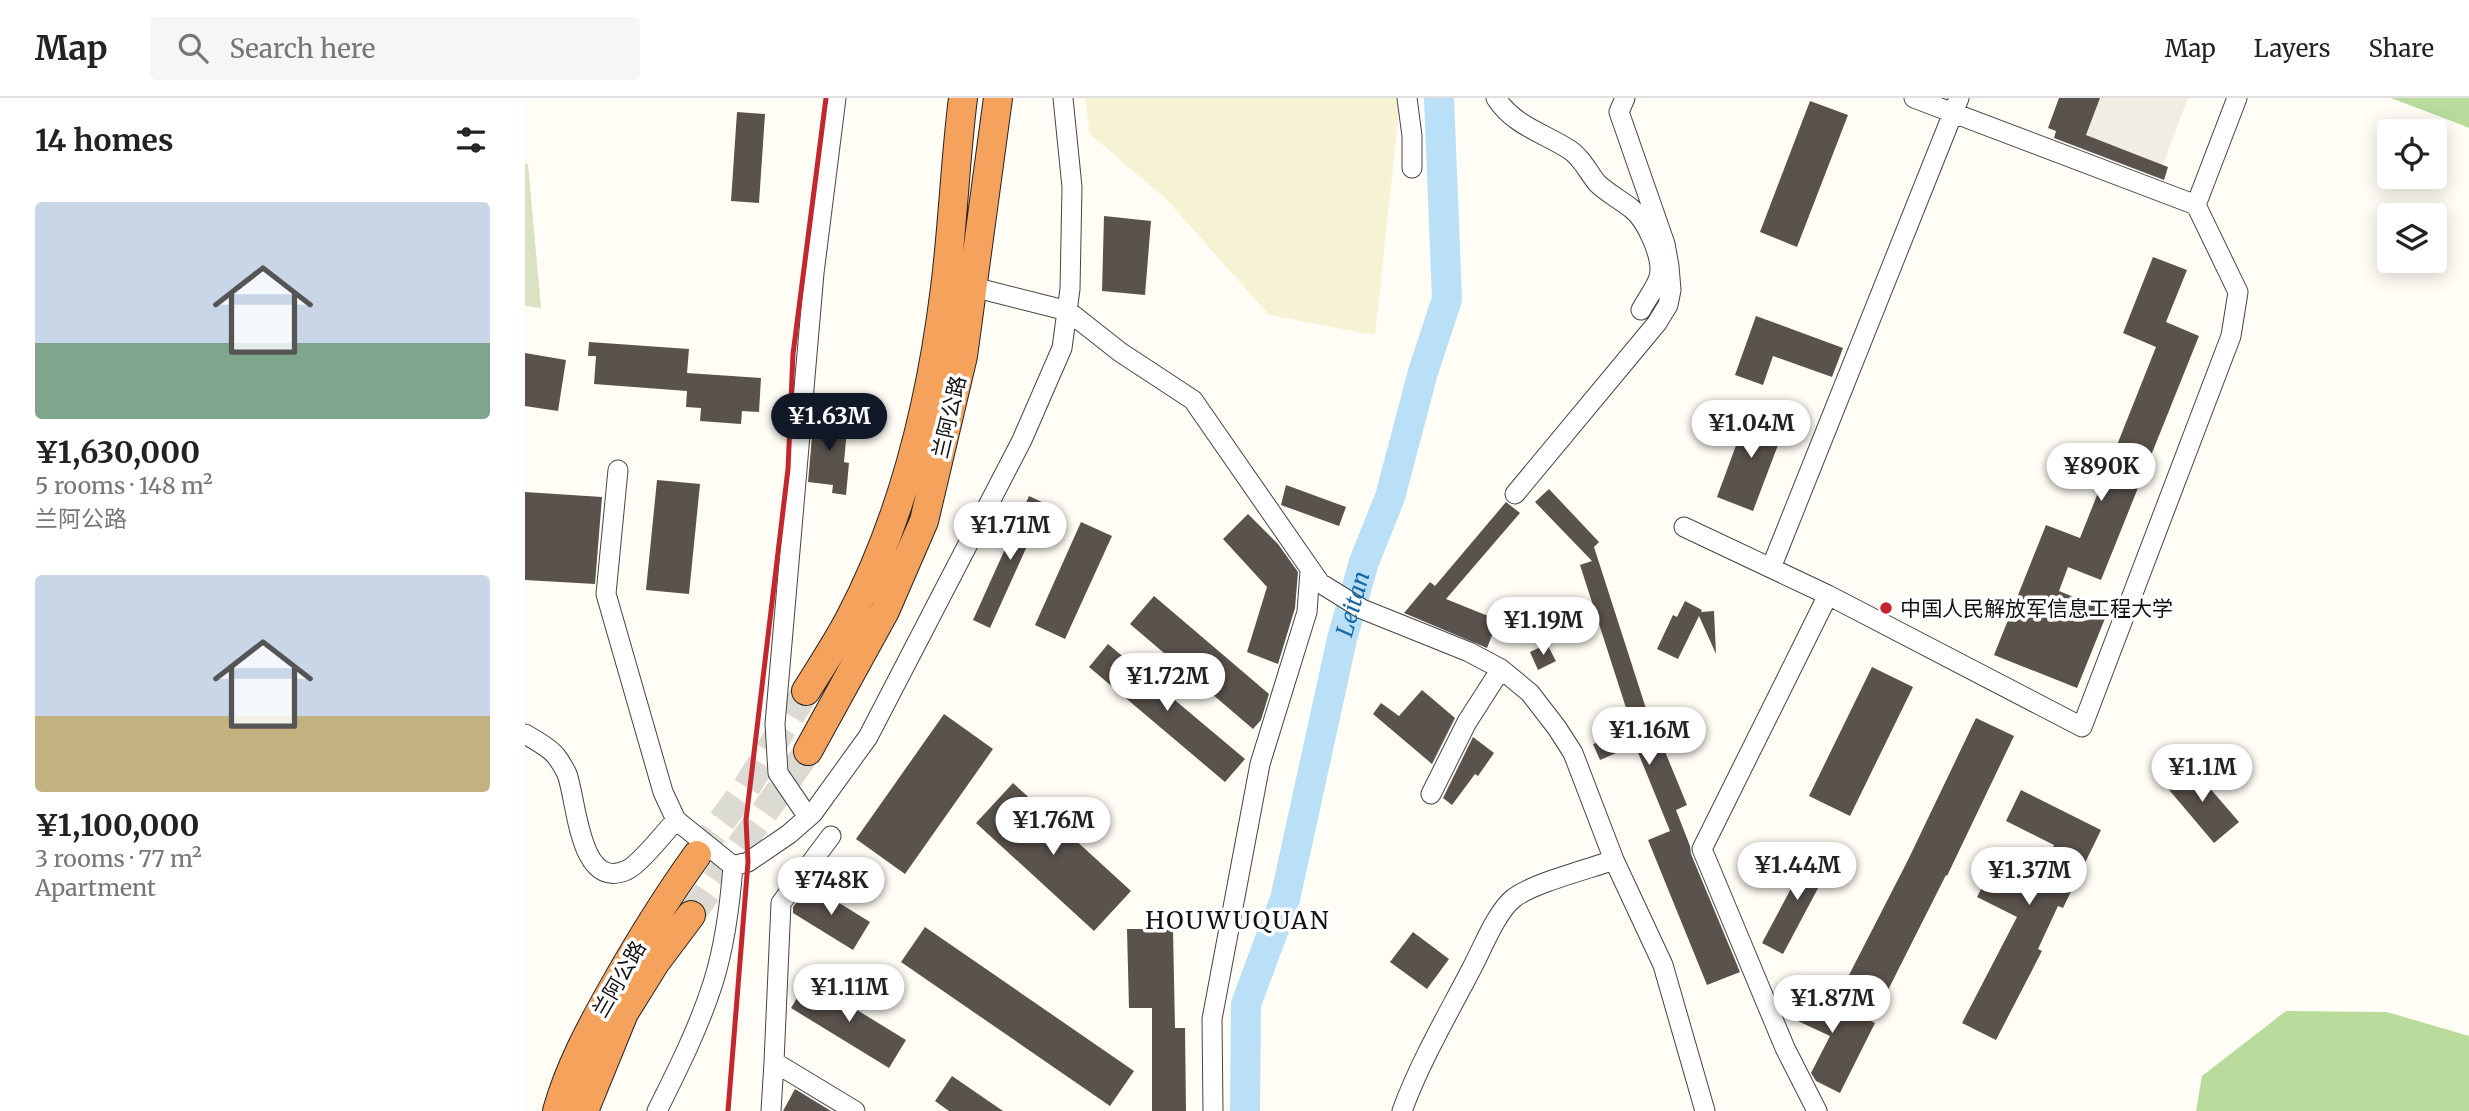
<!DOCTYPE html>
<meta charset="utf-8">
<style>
body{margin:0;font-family:Merriweather,"Noto Sans SC",serif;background:#f6f6f6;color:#222;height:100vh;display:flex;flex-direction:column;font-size:26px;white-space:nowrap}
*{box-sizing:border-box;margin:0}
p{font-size:23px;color:#767676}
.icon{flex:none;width:38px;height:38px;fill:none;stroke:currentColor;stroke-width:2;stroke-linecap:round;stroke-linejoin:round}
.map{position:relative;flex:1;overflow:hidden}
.sheet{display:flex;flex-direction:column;background:#fff;width:525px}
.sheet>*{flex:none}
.tools{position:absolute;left:1852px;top:21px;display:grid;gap:14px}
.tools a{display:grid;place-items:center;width:70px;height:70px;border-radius:7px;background:#fff;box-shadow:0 4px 18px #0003;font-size:35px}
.price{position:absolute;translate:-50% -60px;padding:0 16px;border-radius:24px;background:#fff;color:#222;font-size:23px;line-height:46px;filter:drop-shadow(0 2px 4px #0008)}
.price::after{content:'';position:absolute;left:50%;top:42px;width:21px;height:16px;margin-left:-10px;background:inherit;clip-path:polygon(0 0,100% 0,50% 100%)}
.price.selected{background:#111827;color:#fff}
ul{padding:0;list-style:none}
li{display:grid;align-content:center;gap:14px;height:371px;padding:0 35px}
li span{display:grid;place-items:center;height:217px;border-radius:7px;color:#555}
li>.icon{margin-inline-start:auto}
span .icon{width:126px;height:126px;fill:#fffc;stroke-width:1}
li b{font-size:30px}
h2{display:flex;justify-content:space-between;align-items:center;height:84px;padding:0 35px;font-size:30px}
header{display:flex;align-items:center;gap:42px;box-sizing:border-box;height:98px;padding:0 35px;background:#fff;border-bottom:2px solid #e0e0e0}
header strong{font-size:33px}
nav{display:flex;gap:38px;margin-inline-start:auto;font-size:24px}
.search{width:490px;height:63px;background:#f6f6f6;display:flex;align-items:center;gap:18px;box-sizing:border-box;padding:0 24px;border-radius:7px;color:#767676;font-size:26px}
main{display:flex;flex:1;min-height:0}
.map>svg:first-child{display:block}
</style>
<header>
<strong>Map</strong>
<div class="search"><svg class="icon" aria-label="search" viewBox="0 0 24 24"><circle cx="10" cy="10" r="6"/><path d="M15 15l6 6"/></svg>Search here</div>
<nav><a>Map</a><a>Layers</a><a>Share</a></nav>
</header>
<main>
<section class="sheet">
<h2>14 homes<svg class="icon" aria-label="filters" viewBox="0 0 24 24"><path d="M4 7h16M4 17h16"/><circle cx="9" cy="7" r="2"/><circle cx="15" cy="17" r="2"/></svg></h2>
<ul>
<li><span style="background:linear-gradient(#c9d6e8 65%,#7fa58c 0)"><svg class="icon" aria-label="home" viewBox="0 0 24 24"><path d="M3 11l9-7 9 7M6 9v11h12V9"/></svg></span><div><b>¥1,630,000</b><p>5 rooms · 148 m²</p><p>兰阿公路</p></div></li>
<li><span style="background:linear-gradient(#c9d6e8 65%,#c2b280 0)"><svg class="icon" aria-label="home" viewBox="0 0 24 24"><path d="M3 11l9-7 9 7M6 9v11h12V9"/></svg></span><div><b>¥1,100,000</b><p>3 rooms · 77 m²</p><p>Apartment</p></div></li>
</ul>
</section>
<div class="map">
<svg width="1944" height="1013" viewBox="0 0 1944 1013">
<rect width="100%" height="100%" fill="#fffdf5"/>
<path fill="#f6f3d4" d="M560,0H873L874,13L850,237L744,217L642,102L565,36Z"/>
<path fill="#b9dc9c" d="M1866,0H1944V30L1937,27Z
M1761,913L1862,914L1944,938V1013H1671L1677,978Z"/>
<path fill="#d9e3c4" d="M0,65L3,66L16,210L0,208Z"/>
<path fill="#f1ede2" d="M1575,0H1663L1638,67L1561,37Z"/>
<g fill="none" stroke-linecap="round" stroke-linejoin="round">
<path stroke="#b9e0f7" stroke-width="30" id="s1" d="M720,1013L721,906L760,801L817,541L839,464L865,399L898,274L922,201L914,0"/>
</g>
<path fill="#5a524d" d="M1534,0H1575L1561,37L1643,69L1639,82L1529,40L1531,33L1523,30Z
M1285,3L1323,17L1272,149L1235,134Z
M212,14L240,16L234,105L206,103Z
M579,118L626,123L620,197L577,193Z
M1628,159L1662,172L1641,224L1674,238L1576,482L1543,469L1534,493L1583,513L1552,590L1469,557L1521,427L1555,440L1631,249L1598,235Z
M1231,218L1318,250L1307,279L1248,258L1238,287L1210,277Z
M64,244L164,251L162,275L236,280L234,314L217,313L216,326L175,323L176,310L161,309L162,293L69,286L71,258H63Z
M0,255L41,262L33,313L0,308Z
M1224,312L1261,326L1228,413L1192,399Z
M289,316L323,320L319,364L324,365L321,397L307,395L308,387L283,384Z
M132,382L175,386L164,496L121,492Z
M761,387L821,409L814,428L756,407Z
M1024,391L1074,444L1069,449L1125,623L1127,622L1162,707L1151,712L1165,748L1166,756L1215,874L1182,887L1123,742L1145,733L1110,647L1075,662L1068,646L1077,643L1071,626L1103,616L1055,467L1067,463L1010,404Z
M0,394L77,399L70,486L0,482Z
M504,398L521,406L465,530L448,522Z
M981,404L995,415L921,501L973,522L962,550L879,515L905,484L910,488Z
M723,416L753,446L773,474L770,510L753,566L722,554L742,489L698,441Z
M556,424L587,438L540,541L510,527Z
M629,498L744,596L736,622L728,631L605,526Z
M1160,503L1177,512L1176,514L1189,513L1191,556L1174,518L1153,561L1132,551L1148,517L1152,519Z
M583,546L720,661L700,684L564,569Z
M1022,546L1031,563L1013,572L1005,554Z
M1347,569L1388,589L1325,718L1284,698Z
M897,592L930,620L907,666L848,616L856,605L874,618Z
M419,616L468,651L380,776L331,741Z
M1451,620L1489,638L1422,778L1421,777L1361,896L1324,877L1383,762Z
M948,639L969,655L953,678L950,676L927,707L918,700Z
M1664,666L1714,724L1689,745L1640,687Z
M488,685L606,793L569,833L451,725Z
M1496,692L1576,732L1538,810L1533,808L1513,851L1517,853L1471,942L1437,925L1492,819L1452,799L1465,774L1506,794L1529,747L1481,723Z
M1287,751L1308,762L1258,856L1237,845Z
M285,787L345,824L328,852L268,815V809Z
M400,829L609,973L585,1008L376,864Z
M602,831H648L650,930H660L661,1013H627V910H604Z
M888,834L924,861L902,891L865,864Z
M283,882L381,942L364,970L266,910Z
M1275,887L1350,925L1315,995L1291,983L1286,975L1305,938L1260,917Z
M427,978L478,1013H424L410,1003Z
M270,991L306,1013H258Z"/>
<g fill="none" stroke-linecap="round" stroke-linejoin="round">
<path stroke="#dbdad3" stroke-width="28" stroke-dasharray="28 14" stroke-linecap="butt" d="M172,757L221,690L281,593
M166,817L283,653"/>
<defs>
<path id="minor" d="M882,0L887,38V70
M971,0C989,28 1019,35 1045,52C1057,60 1063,74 1072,85C1082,95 1096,102 1107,111C1121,122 1139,160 1134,179C1131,190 1121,202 1116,212
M1671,107L1712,0
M436,189H448L543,213L595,254L668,302L795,485L837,511L944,554L976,571L1005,595L1032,630L1048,655L1089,762L1138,867L1180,1013
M93,372L81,496L138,694L151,722L208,768
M990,396L1132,225L1143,207L1146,192L1144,168L1140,146L1094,14L1100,0
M1159,429L1303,497L1557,629L1706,238L1713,194L1671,107L1389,0
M1246,470L1434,0
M0,636C10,642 24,649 31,658C35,663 39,670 42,676C52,703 54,794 102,772C114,767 141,733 151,722
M906,696L942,624L976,571
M283,719L253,675L250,626L289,175L311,0
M306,738L256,805L249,964L330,1013
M132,1013C153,971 174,929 188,885C200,847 205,807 208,768L223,764L264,736L288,715L343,639L497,342L537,250L545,191L547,89L538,0
M246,1013L249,964
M688,1013L687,921L735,666L782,514L785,473
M877,1013C896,961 925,913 950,864C959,846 973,812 989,800C1008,785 1064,771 1089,762
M1292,1013L1260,950L1177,751L1303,497"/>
<path id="highway" d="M281,593C296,569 312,545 325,520C378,419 406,304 420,190C428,127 430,63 438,0
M283,653L360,513L399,423L438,258L473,0
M32,1013C44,970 66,929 88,890C114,844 141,800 172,757
M59,1013L99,915L130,865L166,817"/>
</defs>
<use href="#minor" stroke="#444" stroke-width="21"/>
<use href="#highway" stroke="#222" stroke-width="30"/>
<use href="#minor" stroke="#fff" stroke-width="19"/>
<use href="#highway" stroke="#f5a25d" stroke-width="28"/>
<path stroke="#c4262e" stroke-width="5" d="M203,1013L223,764L221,722L263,371L268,256L301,0"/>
</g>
<circle fill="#c4262e" stroke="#fff" stroke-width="2.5" cx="1361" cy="510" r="7"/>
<g text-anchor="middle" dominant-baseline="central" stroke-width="7" stroke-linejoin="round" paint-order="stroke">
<g font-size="21" fill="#111" stroke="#fff">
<text transform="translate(424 319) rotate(-77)">兰阿公路</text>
<text transform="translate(94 881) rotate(-60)">兰阿公路</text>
</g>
<g font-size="21" fill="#111" stroke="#fff" text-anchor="start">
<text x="1375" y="510">中国人民解放军信息工程大学</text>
</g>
<g font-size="23" font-style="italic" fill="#1768a6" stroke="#fff">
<text stroke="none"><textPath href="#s1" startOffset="522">Leitan</textPath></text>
</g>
<g font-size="24" letter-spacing="2" fill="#111" stroke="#fff">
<text x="713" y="822">HOUWUQUAN</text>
</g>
</g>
</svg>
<div class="tools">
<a><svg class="icon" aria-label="locate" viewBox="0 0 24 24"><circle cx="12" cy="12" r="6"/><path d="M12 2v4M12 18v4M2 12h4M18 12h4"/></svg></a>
<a><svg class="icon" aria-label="layers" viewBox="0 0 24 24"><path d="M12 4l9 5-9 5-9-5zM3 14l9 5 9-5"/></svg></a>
</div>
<b class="price selected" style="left:304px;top:355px">¥1.63M</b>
<b class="price" style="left:1226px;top:362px">¥1.04M</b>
<b class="price" style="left:1576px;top:405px">¥890K</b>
<b class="price" style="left:485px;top:464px">¥1.71M</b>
<b class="price" style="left:1018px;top:559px">¥1.19M</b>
<b class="price" style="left:642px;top:615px">¥1.72M</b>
<b class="price" style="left:1124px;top:669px">¥1.16M</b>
<b class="price" style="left:1677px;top:706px">¥1.1M</b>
<b class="price" style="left:528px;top:759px">¥1.76M</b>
<b class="price" style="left:1272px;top:804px">¥1.44M</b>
<b class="price" style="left:1504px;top:809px">¥1.37M</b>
<b class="price" style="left:306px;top:819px">¥748K</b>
<b class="price" style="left:324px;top:926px">¥1.11M</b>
<b class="price" style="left:1307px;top:937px">¥1.87M</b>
</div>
</main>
